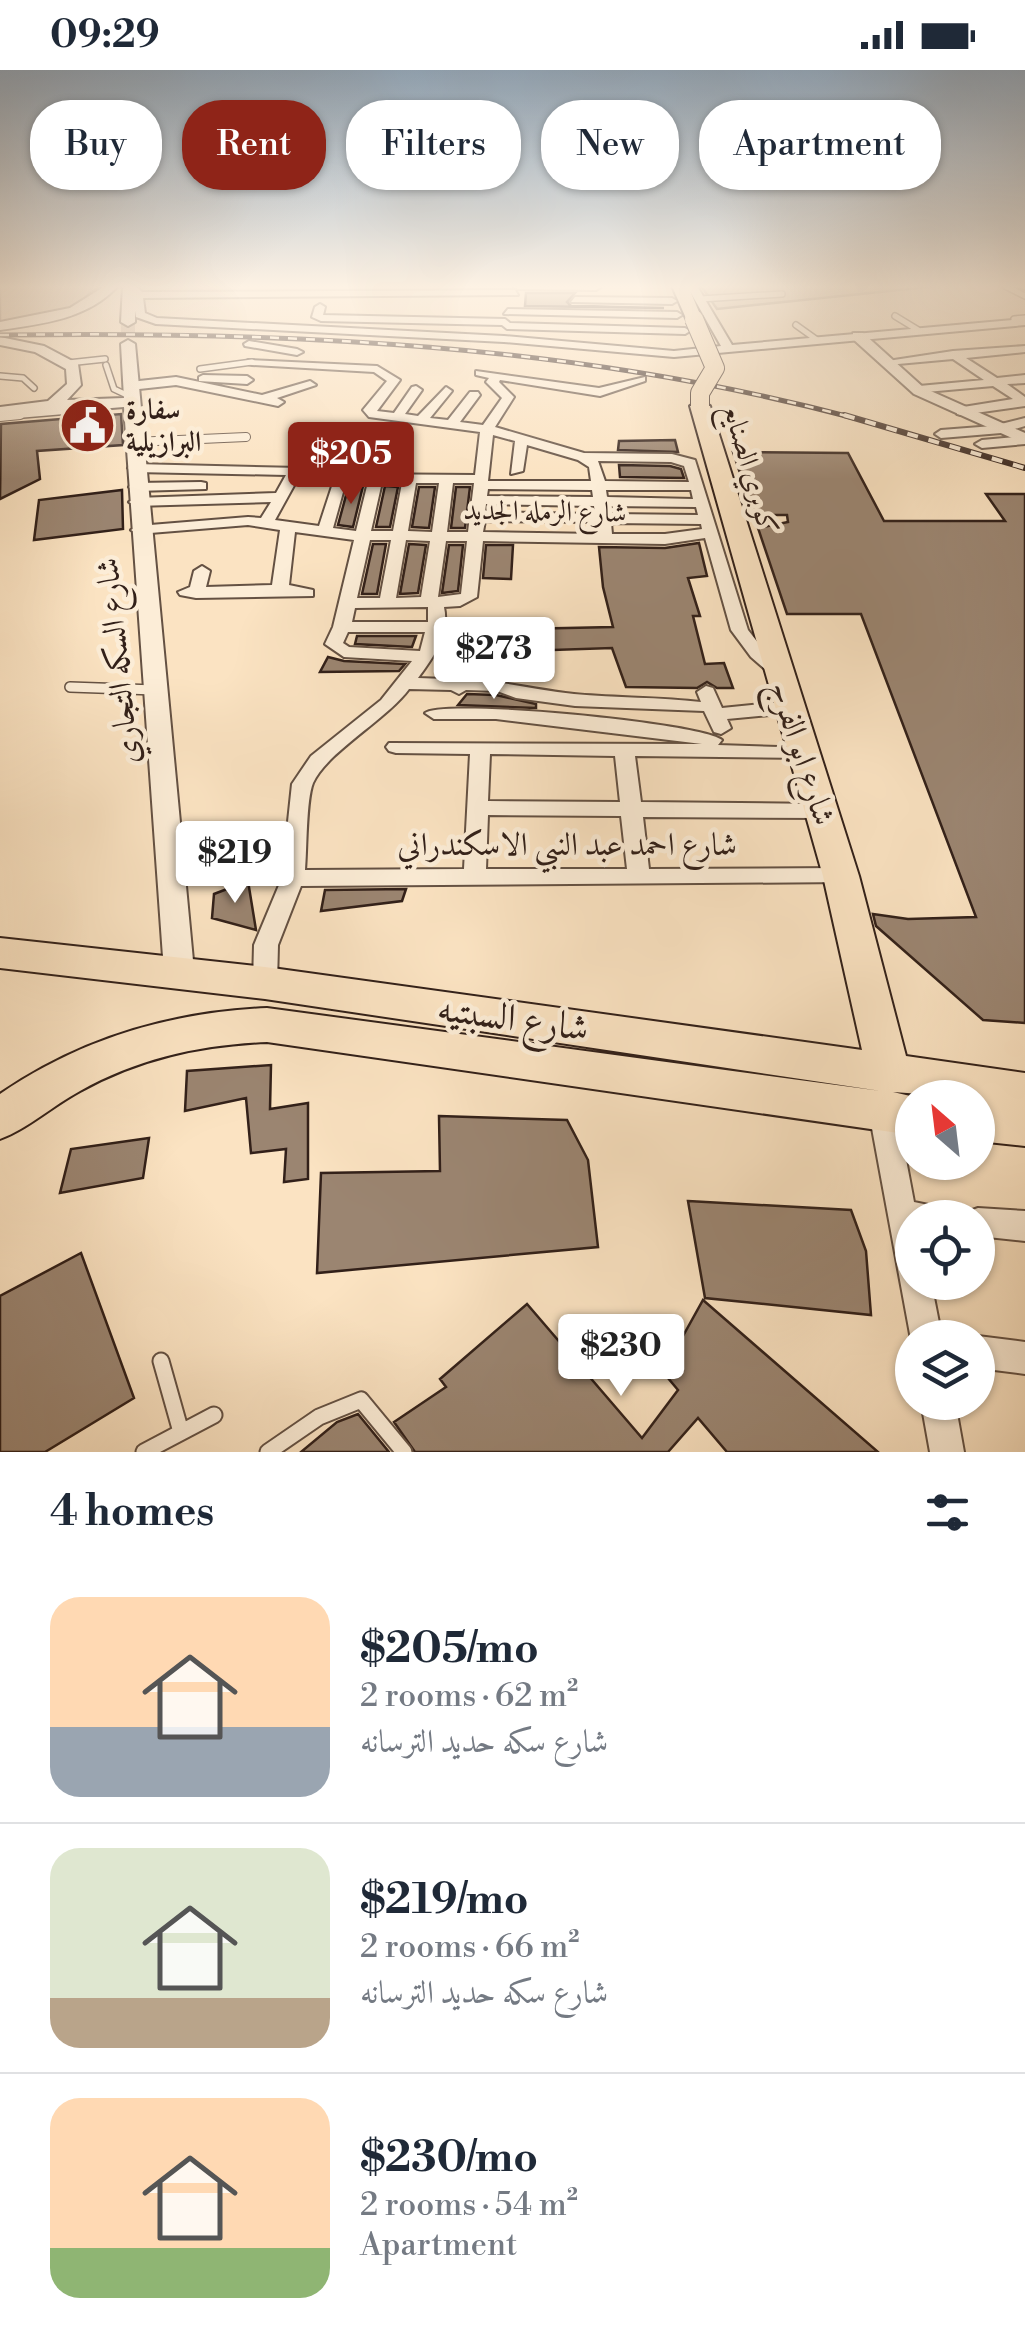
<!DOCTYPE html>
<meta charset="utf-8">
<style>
body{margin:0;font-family:"Libre Bodoni",Amiri,serif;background:#f6f6f7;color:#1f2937;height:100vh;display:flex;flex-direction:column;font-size:38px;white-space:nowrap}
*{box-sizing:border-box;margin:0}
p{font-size:32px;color:#747a83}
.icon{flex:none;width:55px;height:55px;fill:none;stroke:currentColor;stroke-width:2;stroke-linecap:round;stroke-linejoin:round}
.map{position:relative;height:1382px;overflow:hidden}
.panel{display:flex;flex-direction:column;background:#fff;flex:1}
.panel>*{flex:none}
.top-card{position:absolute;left:30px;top:30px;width:965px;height:90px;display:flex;gap:20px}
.needle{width:65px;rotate:332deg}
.tools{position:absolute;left:895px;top:1010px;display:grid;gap:20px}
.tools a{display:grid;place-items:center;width:100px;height:100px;border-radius:50%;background:#fff;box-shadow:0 2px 8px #0004;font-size:50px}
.price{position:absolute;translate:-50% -85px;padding:0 22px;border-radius:10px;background:#fff;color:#222;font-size:32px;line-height:65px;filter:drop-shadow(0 2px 5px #0008)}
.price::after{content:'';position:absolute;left:50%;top:60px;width:30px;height:22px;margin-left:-15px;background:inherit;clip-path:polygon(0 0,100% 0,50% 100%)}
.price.on{background:#8f2418;color:#fff}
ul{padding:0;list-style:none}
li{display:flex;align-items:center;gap:30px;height:250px;padding:0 50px}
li+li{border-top:2px solid #e0e1e3}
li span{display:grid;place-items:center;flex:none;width:280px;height:200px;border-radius:30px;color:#555}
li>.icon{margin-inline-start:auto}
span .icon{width:120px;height:120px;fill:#fffc;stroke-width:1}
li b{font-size:42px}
h2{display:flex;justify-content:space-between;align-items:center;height:120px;padding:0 50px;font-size:42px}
.tag{padding:0 35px;border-radius:40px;background:#fff;box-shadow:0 2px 8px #0004;font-size:35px;line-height:90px}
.tag.on{background:#8f2418;color:#fff}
.status{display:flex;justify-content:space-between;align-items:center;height:70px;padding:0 50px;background:#fff;direction:ltr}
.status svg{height:28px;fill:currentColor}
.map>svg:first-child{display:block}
</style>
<div class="status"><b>09:29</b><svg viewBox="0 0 49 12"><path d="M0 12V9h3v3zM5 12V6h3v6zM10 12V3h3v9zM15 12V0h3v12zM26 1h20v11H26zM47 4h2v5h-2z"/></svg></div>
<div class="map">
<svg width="1025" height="1382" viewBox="0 0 1025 1382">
<rect width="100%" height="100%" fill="#fbe3c2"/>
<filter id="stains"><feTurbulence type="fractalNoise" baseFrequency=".002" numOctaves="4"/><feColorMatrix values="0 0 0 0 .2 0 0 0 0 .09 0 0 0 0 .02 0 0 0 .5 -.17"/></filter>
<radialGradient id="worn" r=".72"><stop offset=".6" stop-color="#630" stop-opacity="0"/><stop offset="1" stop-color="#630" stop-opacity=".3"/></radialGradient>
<path fill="#d9c2a5" stroke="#86715f" stroke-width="2.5" d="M0,216H99L74,237L0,252Z
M701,216H937L717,239Z"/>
<path fill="#9b8571" stroke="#322019" stroke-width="2.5" d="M526,223H575L567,232L571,236L664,238L525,236Z
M121,344L123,375L37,381L40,409L0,429L1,354Z
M675,370L678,382L618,380L619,371Z
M733,382L848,383L884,451H1005L986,424H1025V953L983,950L876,856L873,844L908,849L976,847L861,544H787L758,458L788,452L787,445H754Z
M619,395L670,396L681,399L684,408L620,407Z
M363,416L353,457L338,455L348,418Z
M385,416L398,417L390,457H376Z
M419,417H435L429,458L412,457Z
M456,417H470L465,458H451Z
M122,420L123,459L34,470L39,430Z
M699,473L707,506L688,508L700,546H693L705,594L724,593L733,618H717L707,612L697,618L626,617L612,578L523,581L520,559L613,557L603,517L599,477L665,478Z
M373,474H386L377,524H362Z
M409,474L426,475L418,523L400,524Z
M449,475H463L458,521L442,523Z
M486,475H513L511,509L483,508Z
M357,566H416L412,577L355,574Z
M328,587L344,591L405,594L399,601L320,602Z
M467,624L496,625L536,634V638L458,635Z
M248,811L256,860L212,848L214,824Z
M406,819L402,831L321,841L325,820Z
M271,995L270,1039L308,1033V1109L284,1112L286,1079L251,1083L246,1028L185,1041L187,1001Z
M439,1046L567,1050L588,1090L598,1177L317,1203L321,1103L440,1101Z
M149,1068L143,1108L60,1123L71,1079Z
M688,1131L851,1140L866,1181L871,1245L705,1228Z
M81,1183L134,1328L45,1382H0V1226Z
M703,1230L878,1382H727L698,1348L668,1382H415L394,1352L446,1317L440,1309L527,1234L642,1368L678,1320L663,1302Z
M358,1344L389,1382H301L337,1352Z"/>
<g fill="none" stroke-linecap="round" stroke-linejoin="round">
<path stroke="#d3bca0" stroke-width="14" stroke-dasharray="14 8" stroke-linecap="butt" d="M128,252V274"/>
<defs>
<path id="service-far3" d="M1005,216L1025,226
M700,229L782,224
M895,246L918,260
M1017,253L1014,249L1025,248
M796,255L817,270
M68,293L105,289
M106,295L114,319L131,327
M200,299L252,292
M0,306L23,308L34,318
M0,347L105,338"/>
<path id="service-far2" d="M0,347L20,345
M134,372L246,367"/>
<path id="service-far1" d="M70,617L155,620"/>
<path id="service" d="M161,1291L181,1362
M144,1382L214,1345
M268,1382L319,1347L361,1330L404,1382"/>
<path id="minor" d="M125,216H136L142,222L515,220L518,225L143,228L145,243L157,248L504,266L674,281L721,276L687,216H697L732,275L1025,249V255L674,287L504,272L156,254L136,247L132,222Z
M513,216H600L601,217L596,220L518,219Z
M1019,216H1025V219L1021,218Z
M575,227L672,228L677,231L672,234L571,232Z
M320,234L325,237L323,245L505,249L510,253L685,258L690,261L685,264L507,259L502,255L321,251L312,247L315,237Z
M508,239L677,242L682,245L677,248L504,244Z
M249,271L297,279L303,282L297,285L245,276L244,274Z
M1025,276V282L966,288L997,308L1025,305V313L1007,314L1025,327V336L961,345L957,344V338L1013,329L993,316L915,323L913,320L919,316L984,310L953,289L887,295L881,292L953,281Z
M248,290L377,296L400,310L377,341L394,343L412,317L416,316L422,320L405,344L418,346L446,317L452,321L430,348L448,350L470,322H478L480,325L460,352L483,355L502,328L486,312L489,308L476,305V301L599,318L645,307V311L600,326L500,310L499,312L514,327L495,357L584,383L672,384L695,390L748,560L763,579L786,599L789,603L786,607H774L751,587L731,560L705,468L665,474L483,471L477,527L460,536L444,537C450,564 433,588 418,608L446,609L449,602L470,595L467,583L476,578L485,583L489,598L464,609C502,611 537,620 574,624C616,628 659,627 701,632L697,622L706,616L713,618L722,638L791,631L800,637L791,643L727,649L731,658L721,664L714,662L704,641L575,636L516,628L497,621L466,620L459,624L451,620L409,619C386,650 327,682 313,713C306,730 307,779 305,800L464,799L470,684L396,683L389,681L386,677L389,673L702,674L496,649H434L425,643C442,628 703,653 722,670L718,675L812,678L815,682L812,686L805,688L635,686L641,732L822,734L833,741L822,748L643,747L649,799L841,798L849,800L852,806L849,812L301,816L278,875L277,913L274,920L265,923L256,920L253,913L254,875L282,808L292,714L311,686L381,630L412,591L344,587L325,574L333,557L354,470L295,462L289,515L313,520V526L196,528L180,525L178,522L190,517L194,501L202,496L210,501L206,517L272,515L280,460L248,455L138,464L131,460L138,456L248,447L261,448L271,432L136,436L129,432L136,428L276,423L286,405L135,402L128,398L135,394L300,398L302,401L275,450L319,456L334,410L310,403L329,364L404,361L410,365L404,369L339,371L330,389L399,390L404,391V397H327L325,400L349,404L475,405L480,362L369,347L363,340L387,311L374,302L252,295L248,294ZM493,365L515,371L511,404L523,401L527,375L578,390L589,397L591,411H488ZM598,391L671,392L684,396L689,412L605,411ZM351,412H368L356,461L333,458L345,415ZM382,412L402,413L393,461H371ZM416,413H439L432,462L408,461ZM453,413H474L468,462H447ZM488,419L592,420L593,427L487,426ZM606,420H691L693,429L607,427ZM486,434L594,436L595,444L485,442ZM608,436L696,437L698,445L609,444ZM485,451L596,452L597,464L483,462ZM611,453L701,454L702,459L665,464H612ZM370,470H391L380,528H357ZM406,470L430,471L421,527L396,528ZM446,471H467L461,524L438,527ZM428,537V552H352L355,538ZM348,562H425L420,581L349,577L343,573ZM490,684L615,686L620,732L488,731ZM488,745L621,746L627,799H486Z
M203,305L247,306L253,310L247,314L199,311V307Z
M176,307L262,325L310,311L316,315L277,328L284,332L278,336L176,315L130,320L124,316L130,312Z
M1025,348V356L1001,363L941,368L935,364L941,360L993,356Z
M1025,366V374L982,378L975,374L982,370Z
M201,412L206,413V419L136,421L129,417L136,413Z
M883,1030L893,1033L897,1042L914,1132L943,1138L947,1148H912V1212H931L942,1268H912V1275L869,1042L873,1033Z
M978,1138L1025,1141V1171L978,1166V1148H965L967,1142Z
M978,1266L1025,1272V1304L978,1298V1268H973Z
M921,1332H955L964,1382H930Z"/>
<path id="tertiary" d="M105,216H118C88,249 42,254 0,260V252L70,238Z
M123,216H135V252L128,256L121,252Z
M853,263H863L924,318L1025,363V374L914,324L853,269Z
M0,267L44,276L78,294L81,315L67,330L124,328L121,274L128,270L135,274L194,901L190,910L179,913L168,910L164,901L124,337L0,347V337L48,331L67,314L66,299L35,282L0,275Z"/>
<path id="primary" d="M672,216H688L702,249L700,253H688Z
M700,330L710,336L859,806L906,986L1025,1003V1076L978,1071V1028L893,1022L919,1028H912V1065L267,972C200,975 139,988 80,1021C52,1036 29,1058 0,1069V1024C80,969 171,942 267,938L881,1021L265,929L0,898V868L265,897L862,980L823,806L690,336Z"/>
</defs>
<use href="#service-far3" stroke="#645143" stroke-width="8"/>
<use href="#service-far2" stroke="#645143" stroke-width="10"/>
<use href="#service-far1" stroke="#645143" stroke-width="12"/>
<use href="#service" stroke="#645143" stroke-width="19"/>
<use href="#minor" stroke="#645143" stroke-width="4"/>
<use href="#tertiary" stroke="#645143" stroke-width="4"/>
<use href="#primary" stroke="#322019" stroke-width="4"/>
<use href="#service-far3" stroke="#fcedd7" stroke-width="5"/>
<use href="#service-far2" stroke="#fcedd7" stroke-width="8"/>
<use href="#service-far1" stroke="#fcedd7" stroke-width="9"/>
<use href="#service" stroke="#fcedd7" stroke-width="15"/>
<use href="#minor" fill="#fcedd7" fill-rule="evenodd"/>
<use href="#tertiary" fill="#fcedd7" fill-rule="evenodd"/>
<use href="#primary" fill="#fbe3c2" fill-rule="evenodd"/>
<defs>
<path id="rail-far1" d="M0,265C287,261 575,274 854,348"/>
<path id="rail" d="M844,345L1025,398"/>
</defs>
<use href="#rail-far1" stroke="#322019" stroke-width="5"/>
<use href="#rail" stroke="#322019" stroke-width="6"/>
<use href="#rail-far1" stroke="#fcedd7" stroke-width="2.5" stroke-dasharray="9" stroke-linecap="butt"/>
<use href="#rail" stroke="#fcedd7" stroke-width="4" stroke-dasharray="11" stroke-linecap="butt"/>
<defs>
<path id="primary-bridge" d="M694,249L715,298L700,323V336"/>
</defs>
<use href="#primary-bridge" stroke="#322019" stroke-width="20" stroke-linecap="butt"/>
<use href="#primary-bridge" stroke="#fbe3c2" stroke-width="18"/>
</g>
<linearGradient id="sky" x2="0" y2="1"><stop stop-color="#94acc2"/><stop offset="0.53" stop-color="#fdf2e4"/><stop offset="1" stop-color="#fdf2e4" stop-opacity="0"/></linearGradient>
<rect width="1025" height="409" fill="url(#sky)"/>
<defs>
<symbol id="civic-disc" viewBox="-11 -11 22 22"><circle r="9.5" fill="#8f2418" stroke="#fcedd7"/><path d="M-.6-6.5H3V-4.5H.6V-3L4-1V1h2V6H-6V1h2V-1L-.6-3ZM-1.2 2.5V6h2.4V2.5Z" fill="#fff"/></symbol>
</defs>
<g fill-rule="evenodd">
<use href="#civic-disc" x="56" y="324" width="63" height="63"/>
</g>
<g text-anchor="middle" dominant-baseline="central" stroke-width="9" stroke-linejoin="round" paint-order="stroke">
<g font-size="28" font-weight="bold" fill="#322019" stroke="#fcedd7" text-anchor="start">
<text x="126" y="340">سفارة<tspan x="126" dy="32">البرازيلية</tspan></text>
</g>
<g font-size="28" fill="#322019" stroke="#fcedd7">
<text transform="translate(750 399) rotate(74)">كوبري الصنايع</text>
<text transform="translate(545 442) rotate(1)">شارع الرمله الجديد</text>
</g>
<g font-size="32" fill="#322019" stroke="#fcedd7">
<text transform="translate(118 591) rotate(-96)">شارع السكه التجاري</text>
<text transform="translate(802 683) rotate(72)">شارع ابو الفرج</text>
<text x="567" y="775">شارع احمد عبد النبي الاسكندراني</text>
</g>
<g font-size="38" fill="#322019" stroke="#fcedd7">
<text transform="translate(513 949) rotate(8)">شارع السبتيه</text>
</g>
</g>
<rect width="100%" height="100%" filter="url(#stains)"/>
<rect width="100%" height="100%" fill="url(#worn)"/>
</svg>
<div class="tools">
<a><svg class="needle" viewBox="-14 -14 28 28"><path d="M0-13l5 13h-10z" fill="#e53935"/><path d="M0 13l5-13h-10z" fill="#747a83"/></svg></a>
<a><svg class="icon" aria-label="locate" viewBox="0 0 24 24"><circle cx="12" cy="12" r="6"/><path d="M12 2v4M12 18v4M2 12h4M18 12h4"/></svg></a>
<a><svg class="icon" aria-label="layers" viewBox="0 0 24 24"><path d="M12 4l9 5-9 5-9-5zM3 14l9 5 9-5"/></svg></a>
</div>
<b class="price on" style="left:351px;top:437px">$205</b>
<b class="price" style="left:494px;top:632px">$273</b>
<b class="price" style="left:235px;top:836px">$219</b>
<b class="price" style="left:621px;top:1329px">$230</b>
<div class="top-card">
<a class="tag">Buy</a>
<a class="tag on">Rent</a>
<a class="tag">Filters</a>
<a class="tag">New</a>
<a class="tag">Apartment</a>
</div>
</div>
<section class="panel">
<h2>4 homes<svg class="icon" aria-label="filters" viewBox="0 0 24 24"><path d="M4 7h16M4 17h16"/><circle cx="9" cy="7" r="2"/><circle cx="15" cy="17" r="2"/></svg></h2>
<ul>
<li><span style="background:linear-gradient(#ffd9b3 65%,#9aa5b1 0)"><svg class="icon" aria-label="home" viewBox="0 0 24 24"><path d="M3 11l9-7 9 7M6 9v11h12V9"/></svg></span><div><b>$205/mo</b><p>2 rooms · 62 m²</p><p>شارع سكه حديد الترسانه</p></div></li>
<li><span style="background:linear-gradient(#dfe7d0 75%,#b9a48a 0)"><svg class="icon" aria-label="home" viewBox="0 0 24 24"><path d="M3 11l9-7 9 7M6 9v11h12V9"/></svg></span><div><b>$219/mo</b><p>2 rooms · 66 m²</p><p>شارع سكه حديد الترسانه</p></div></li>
<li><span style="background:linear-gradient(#ffd9b3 75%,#8fb573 0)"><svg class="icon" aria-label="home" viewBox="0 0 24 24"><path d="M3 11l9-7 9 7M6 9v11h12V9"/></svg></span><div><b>$230/mo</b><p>2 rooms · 54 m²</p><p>Apartment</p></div></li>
</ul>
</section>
